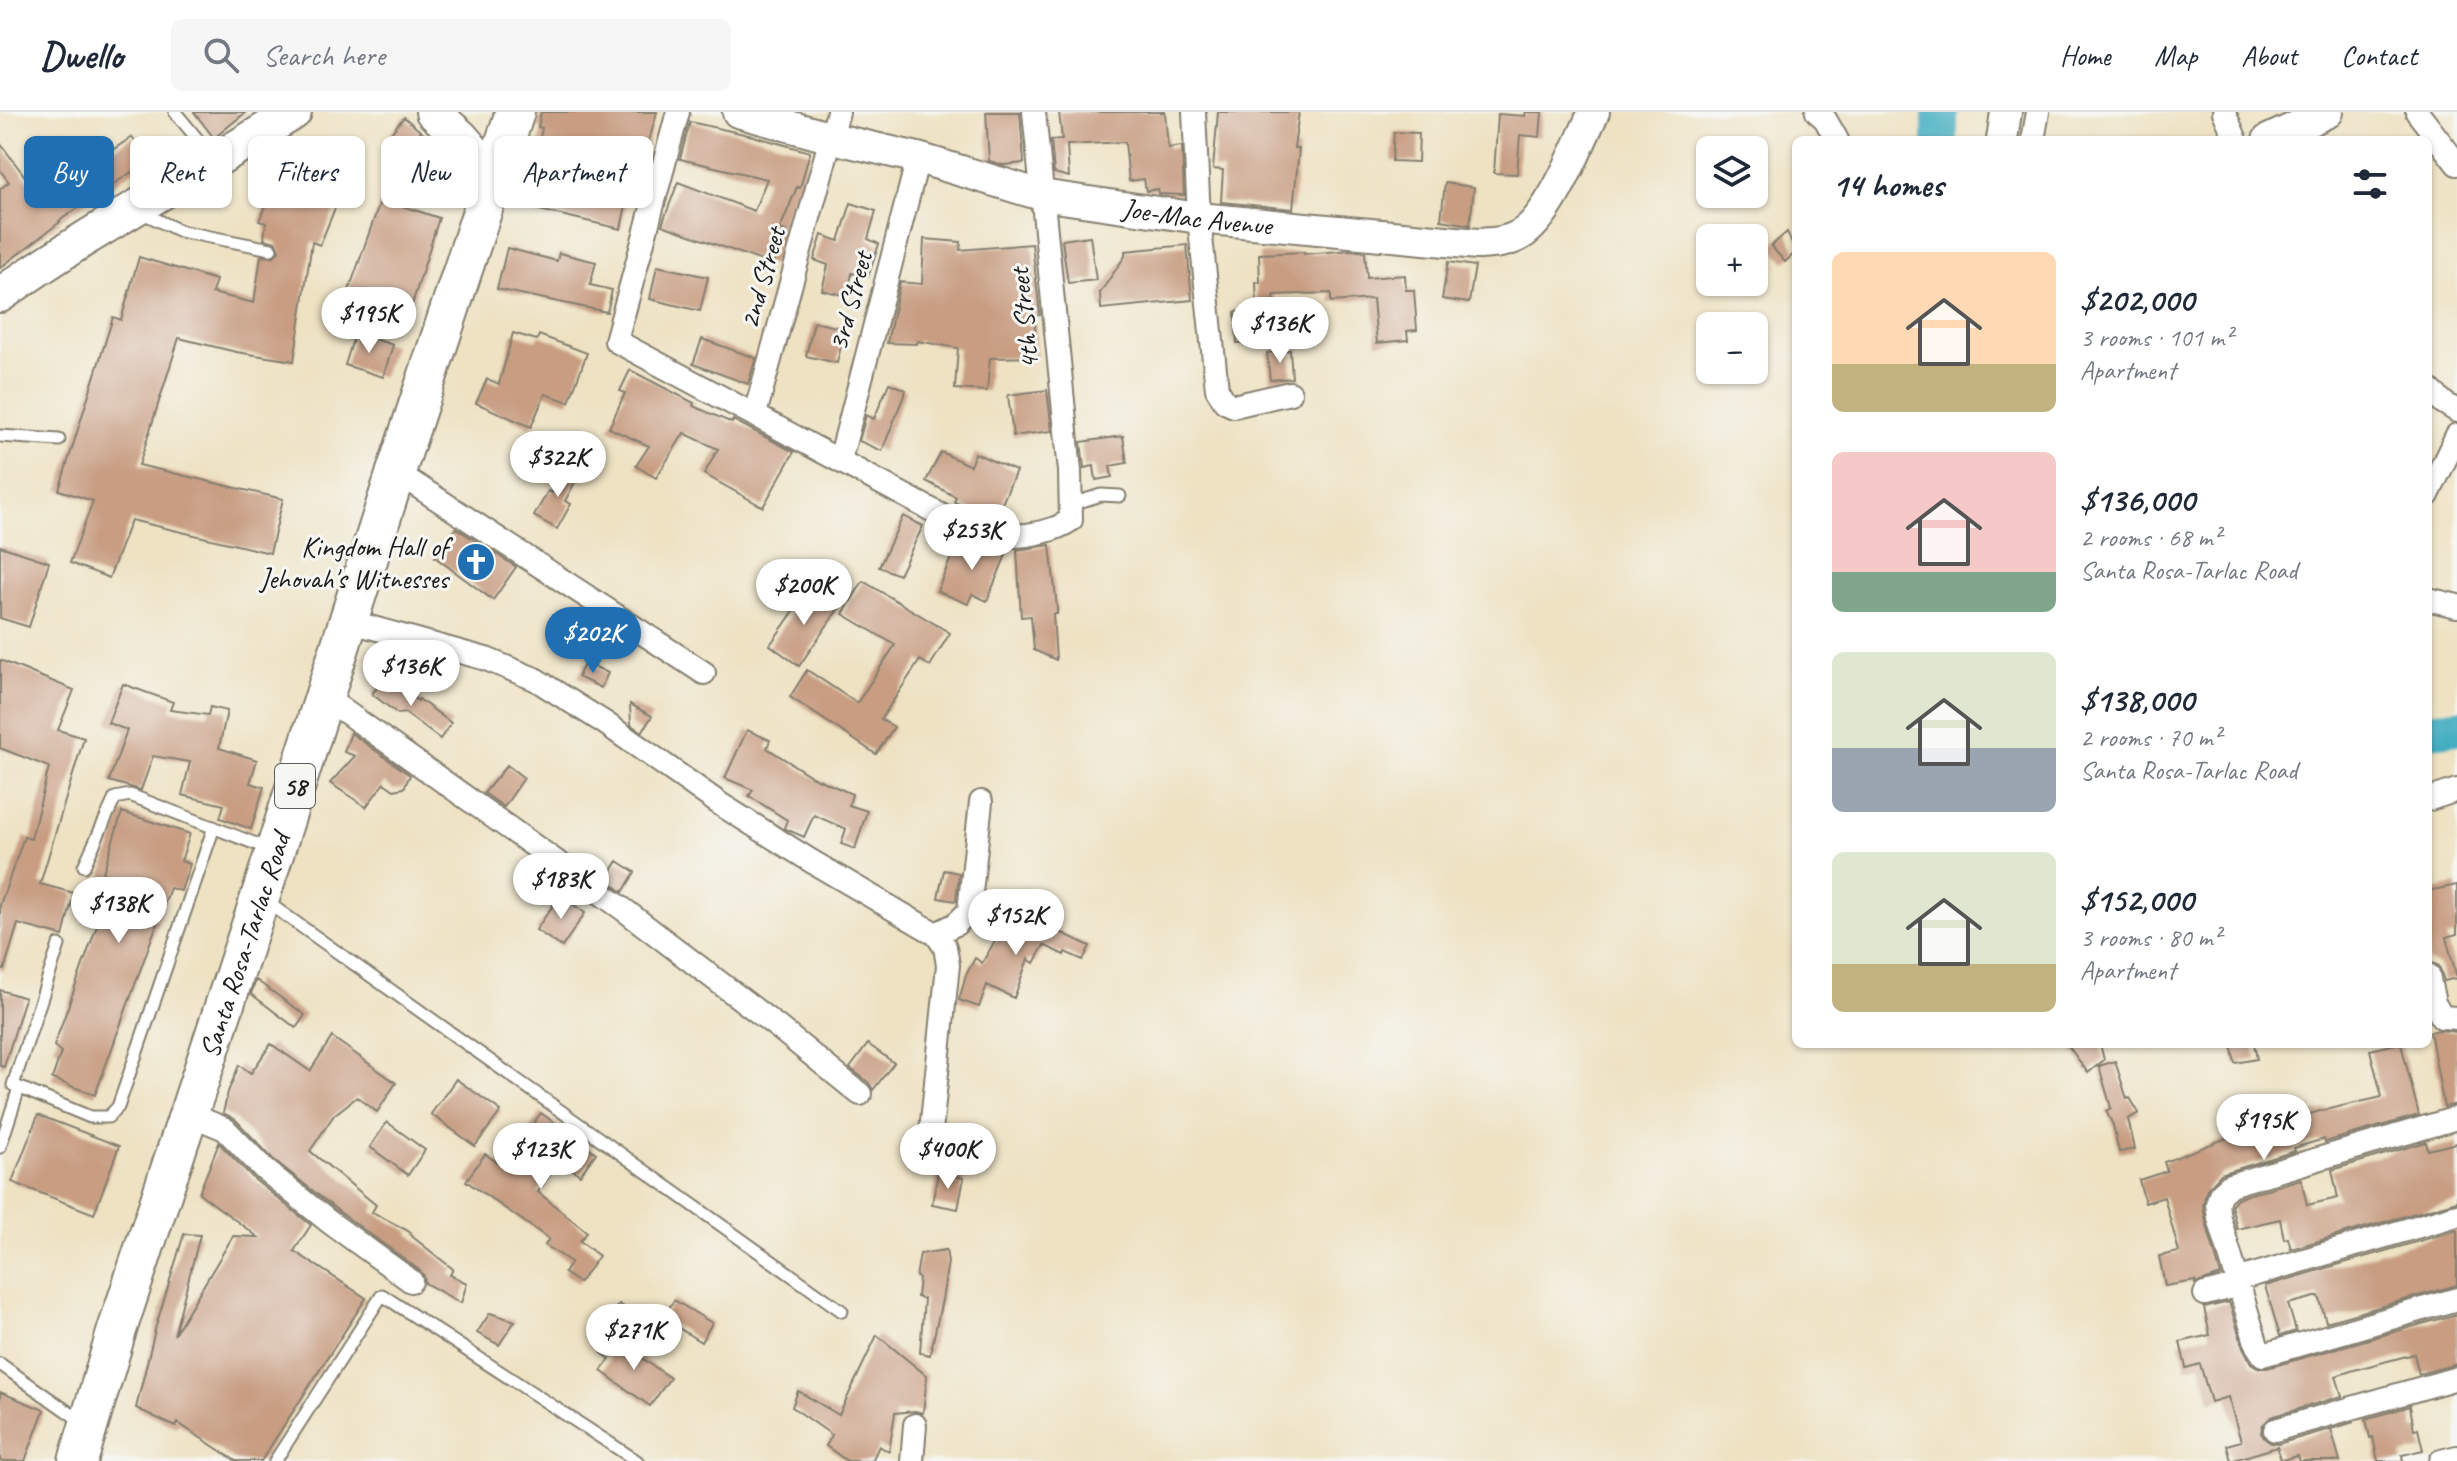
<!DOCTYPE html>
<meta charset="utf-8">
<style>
body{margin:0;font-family:Caveat,sans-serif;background:#f6f6f7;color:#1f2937;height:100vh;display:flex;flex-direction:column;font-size:30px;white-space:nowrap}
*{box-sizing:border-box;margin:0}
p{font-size:26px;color:#747a83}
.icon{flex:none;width:44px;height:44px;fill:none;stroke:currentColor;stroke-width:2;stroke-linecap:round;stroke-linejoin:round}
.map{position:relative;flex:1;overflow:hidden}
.panel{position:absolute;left:1792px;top:24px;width:640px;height:912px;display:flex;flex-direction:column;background:#fff;border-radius:12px;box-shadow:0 2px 6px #0004}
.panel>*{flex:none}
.top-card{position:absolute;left:24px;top:24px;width:760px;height:72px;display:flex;gap:16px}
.tools{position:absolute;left:1696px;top:24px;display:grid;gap:16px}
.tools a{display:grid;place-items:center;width:72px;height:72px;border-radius:12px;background:#fff;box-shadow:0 2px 6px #0004;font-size:40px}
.price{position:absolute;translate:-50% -68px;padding:0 18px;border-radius:28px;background:#fff;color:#222;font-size:26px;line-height:52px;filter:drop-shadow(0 2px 4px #0008)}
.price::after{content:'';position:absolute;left:50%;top:48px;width:24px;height:18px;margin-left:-12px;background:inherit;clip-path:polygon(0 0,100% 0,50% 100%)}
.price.current{background:#1f6fb2;color:#fff}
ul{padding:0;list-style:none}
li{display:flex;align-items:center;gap:24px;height:200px;padding:0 40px}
li span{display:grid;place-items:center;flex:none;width:224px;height:160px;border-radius:12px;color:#555}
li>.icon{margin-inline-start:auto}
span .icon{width:96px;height:96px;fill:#fffc;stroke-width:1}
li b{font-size:34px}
h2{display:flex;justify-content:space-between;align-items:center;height:96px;padding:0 40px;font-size:34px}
.chip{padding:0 28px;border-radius:12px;background:#fff;box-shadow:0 2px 6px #0004;font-size:28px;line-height:72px}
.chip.current{background:#1f6fb2;color:#fff}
header{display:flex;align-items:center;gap:48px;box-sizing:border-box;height:112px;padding:0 40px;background:#fff;border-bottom:2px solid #e0e1e3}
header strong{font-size:38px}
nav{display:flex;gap:44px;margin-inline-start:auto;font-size:28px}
.search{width:560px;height:72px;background:#f6f6f7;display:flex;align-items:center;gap:20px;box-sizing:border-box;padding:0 28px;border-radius:12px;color:#747a83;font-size:30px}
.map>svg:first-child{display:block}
</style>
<header>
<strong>Dwello</strong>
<div class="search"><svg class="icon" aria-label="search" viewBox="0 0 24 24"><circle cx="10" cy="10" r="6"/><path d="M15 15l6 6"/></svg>Search here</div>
<nav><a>Home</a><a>Map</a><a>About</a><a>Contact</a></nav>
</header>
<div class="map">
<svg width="2457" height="1349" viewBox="0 0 2457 1349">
<rect width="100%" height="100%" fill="#f6f6f2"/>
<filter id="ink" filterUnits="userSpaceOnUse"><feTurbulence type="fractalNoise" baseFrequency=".0125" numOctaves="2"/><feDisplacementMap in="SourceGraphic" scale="16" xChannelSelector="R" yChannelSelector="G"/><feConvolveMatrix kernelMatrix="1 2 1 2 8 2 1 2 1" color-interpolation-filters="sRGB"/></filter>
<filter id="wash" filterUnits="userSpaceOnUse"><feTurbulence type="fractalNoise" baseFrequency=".006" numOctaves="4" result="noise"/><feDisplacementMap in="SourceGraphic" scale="32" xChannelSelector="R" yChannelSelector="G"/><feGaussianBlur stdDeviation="1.8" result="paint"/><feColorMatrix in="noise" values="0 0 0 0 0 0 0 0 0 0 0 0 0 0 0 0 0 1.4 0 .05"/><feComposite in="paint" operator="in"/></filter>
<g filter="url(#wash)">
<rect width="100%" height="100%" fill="#eee2c3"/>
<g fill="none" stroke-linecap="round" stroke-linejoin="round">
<path stroke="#42adc1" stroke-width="36" d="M1940,28V0
M2428,618L2457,615"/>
</g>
<g id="blocks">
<path fill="#c89d82" d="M194,0H246L214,26Z
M541,0H657L646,39L636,37L632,52L639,55L634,74L630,73L621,117L535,97L546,53L535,51L542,16L538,15Z
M986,0H1020L1024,51L1003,53L989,49Z
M1059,0H1165L1168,36L1182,34L1184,83L1159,82L1158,77L1146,79L1144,67L1129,69L1125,30L1067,33L1069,65L1054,61L1051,28L1062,27Z
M1218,0H1299L1294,36L1299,37L1293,97L1221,90L1223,58L1213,57Z
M1526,0H1542L1540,25L1520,23L1517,62L1494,61L1498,2L1525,4Z
M404,5L458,52L441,73L386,27Z
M690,10L753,24L810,40L800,76L797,75L780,117L786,119L773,153L662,113L678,70L754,99L767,67L680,47Z
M1394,20L1419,21L1418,50L1392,49Z
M132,25L148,49L59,109L60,110L0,156V77L9,70L0,58V31L41,86Z
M288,27L352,54L320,133L312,130L294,249L236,240L179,226L139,353L283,387L270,441L131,408L109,466L70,451L93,389L59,378L113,205L121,208L139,145L216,168L212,181L254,191L261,144L273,145L279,139L276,130L264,127L266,111L259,109L278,63L269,59L280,32Z
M1445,71L1474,75L1470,113L1441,108Z
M381,87L439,106L409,202L347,184Z
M851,91L876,99L868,127L879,132L868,165L852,161L847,184L822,178L828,153L814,148L822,123L839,129Z
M1787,120L1796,140L1785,150L1771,134Z
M1090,124L1096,168L1068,171L1062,128Z
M924,127L961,130L960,138L1032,132L1040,203L1035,204L1036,245L990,246L987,279L955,277L958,236L917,229V232L887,231L900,170L922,172Z
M1187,133L1192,188L1101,197L1100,181L1125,144V139Z
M507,136L557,149L559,141L596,150L590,173L612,178L607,200L497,177Z
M1351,138L1365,140L1367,166L1405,163L1406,178H1414L1417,218L1407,219L1408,228L1377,231L1373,187L1331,190V181L1274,183L1277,229L1237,231L1235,200L1257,198L1256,170L1260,171L1259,142L1304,140V142Z
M1448,150L1475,154L1469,191L1442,187Z
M657,154L708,165L700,199L650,187Z
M814,210L845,217L837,251L806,244Z
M355,221L393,233L383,265L345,253Z
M513,221L537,228L539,223L587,241L569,290L545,282L531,315L476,291L487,267L499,272Z
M702,227L756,246L748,272L693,252Z
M1290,238L1292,266L1270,268L1267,241Z
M630,258L694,291L693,294L732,311L733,308L794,340L763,395L704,362L718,337L684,321L656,366L636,354L649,334L609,316L625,281L620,279Z
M889,271L906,278L882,339L859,329L866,303L874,307Z
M1047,278L1052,319L1013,324L1008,283Z
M1123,324L1127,351L1110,354L1112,365L1096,368L1094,354L1084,356L1081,330Z
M941,340L970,354L975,341L1016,359L995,408L954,390L956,385L926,369Z
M566,353L580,361L565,389L571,392L557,417L534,404L548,379L552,381Z
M903,404L923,414L899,463L879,455Z
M456,416L516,455L493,488L435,445Z
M958,429L976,436L977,433L1008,438L987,489L972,482L968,492L937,479Z
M1050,433L1057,496V502H1053L1056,548L1034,538L1031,504L1021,505L1017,438Z
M0,434L49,450L29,515L0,506Z
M863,469L950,521L930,554L920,548L881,607L894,615L876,642L790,585L807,558L857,591L895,533L843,502Z
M810,476L839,496L799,554L770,533Z
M0,548L74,578L58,618L84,626L40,772L74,781L63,824L18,812L4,858H0V793L24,725L31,727L49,655L0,636Z
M585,550L608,561L601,576L578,565Z
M385,565L418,589L419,587L451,611L440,627L405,601L398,602L372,582Z
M123,572L173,590L170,598L208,603L210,595L227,599L219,636L257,648L250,671L264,675L251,717L220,706L224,693L182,683L190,650L153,644L141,678L109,669L127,618L108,611Z
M630,592L652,604L642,620L631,613Z
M747,618L770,628L767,636L811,664L852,682L849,693L867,699L855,737L841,732L846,717L814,703L804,725L786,717L784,716L787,708L749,684L753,678L725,666Z
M351,621L410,663L404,676L394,678L384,671L366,695L330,671L355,644L344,640Z
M507,653L524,666L504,695L484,681Z
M122,700L190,722L181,749L190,752L181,779L170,776L95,983L52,967L61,940L54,934L110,777L99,773Z
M618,749L635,760L623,780L606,768Z
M944,758L959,761L956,789L938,786Z
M2457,773V822L2446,825L2457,866L2444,869L2439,854L2428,849V779Z
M560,783L585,801L562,835L536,818Z
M1023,797L1056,818L1090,834L1083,848L1065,840L1064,843L1044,833L1034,851L1028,847L1014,886L987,873L979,895L959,888L966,863L975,846L982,851L999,822L1007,825Z
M256,868L305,903L296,916L251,882Z
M0,878L25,886L4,955L0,954Z
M2439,918L2457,920V992L2444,995L2430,920Z
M332,925L396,971L377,1000L357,985L334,1003L310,1039L376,1093L372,1100L410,1120L409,1122L453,1157L450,1163L467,1171L461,1191L425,1171L424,1164L419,1158L337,1098L273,1047L235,1007L223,1001L228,980L239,953L251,961L271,932L310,959Z
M868,932L894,951L873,978L869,971L850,956Z
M2067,932H2100L2104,948L2088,961Z
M2231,932H2254L2257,947L2235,951Z
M2396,932H2401L2419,1003L2325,1030L2324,1027L2294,1036L2295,1039L2221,1062L2207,1077L2203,1093L2206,1110L2221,1163L2195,1172V1169L2165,1174L2159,1144L2179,1140L2164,1085L2145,1091L2139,1068L2167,1059L2164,1050L2230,1025L2229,1021L2270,1010L2271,1014L2320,999L2382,985L2370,938Z
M2115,949L2127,987L2130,986L2139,1001L2128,1007L2135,1037L2119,1040L2113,1013L2106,999L2111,996L2099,954Z
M456,967L501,999L475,1034L431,1002Z
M541,1001L596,1041L580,1063L560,1048L538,1080L587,1120L580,1129L599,1144L579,1171L564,1161L571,1150L545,1133L549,1127L466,1069L485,1042L511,1060L537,1023L529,1017Z
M38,1003L119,1034L94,1102L12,1070Z
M387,1010L425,1038L408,1063L370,1035Z
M2426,1030L2428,1038L2457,1031V1089L2291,1137L2288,1126L2284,1127L2280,1107L2237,1117L2231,1093L2237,1086L2301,1067L2307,1093L2338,1086L2332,1058Z
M219,1031L255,1068L311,1113L294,1139L366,1186L261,1349H236L178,1311L176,1315L136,1296L156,1214L184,1122L200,1123L174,1223L233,1124L258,1125L199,1081Z
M938,1061L964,1066L958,1097L932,1092Z
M2457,1118V1173L2326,1210L2319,1184L2288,1192L2296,1219L2280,1224L2265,1174Z
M946,1138L948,1150L942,1188L930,1243L920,1241L924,1187L917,1185L919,1166L916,1165L920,1142Z
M674,1188L712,1211L701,1230L663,1206Z
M2229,1190L2244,1238L2251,1251L2259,1256H2267L2457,1202V1252L2419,1262L2414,1242L2354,1258L2336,1264L2342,1284L2271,1305L2262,1314L2261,1321L2265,1327L2271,1331L2278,1332L2354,1310L2331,1317L2340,1349H2299L2297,1344L2281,1348L2277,1335L2231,1349L2227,1333L2241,1329L2228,1285L2211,1290L2200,1252L2186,1256L2180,1230L2210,1223L2204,1196Z
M619,1192L638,1207L624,1227L604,1212Z
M490,1201L515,1209L499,1233L477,1221Z
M877,1223L927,1264L923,1301L915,1299L895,1301L889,1340L879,1334L872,1349H847L826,1334L832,1323L792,1295L798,1279L839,1303Z
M614,1226L670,1266L650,1294L601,1259L610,1247L602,1241Z
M0,1280L44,1298L25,1349H0Z
M2410,1294L2414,1318L2418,1317L2423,1338L2402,1343L2403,1349H2378L2373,1325L2370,1326L2366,1307Z"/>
</g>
</g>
<g filter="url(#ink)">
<use href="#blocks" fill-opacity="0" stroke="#857f70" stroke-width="2"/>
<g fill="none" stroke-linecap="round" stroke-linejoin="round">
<defs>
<path id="lane" d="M175,0L213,46
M141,100L180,119L271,137
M0,324L59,328
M1072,392L1101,383L1120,384
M84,754L115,686L130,683L269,737
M264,788L842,1199
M59,833L13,973L90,1005H108L118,995L214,715
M0,1035L19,976
M0,1252L81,1309
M275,1349L382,1183L637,1349"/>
<path id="street" d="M678,0L616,229L967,417C981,419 996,424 1011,424C1030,424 1055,419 1071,408L1070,359L1034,0
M1194,0L1199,106L1217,277L1225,290L1234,294L1290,281
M1817,0L1825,7L1837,28
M2224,0L2236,28
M2417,0L2457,52
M2033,28L2038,0
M2428,276L2444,291L2457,299
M755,302L838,0
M840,348L918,46
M396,360L704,561
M2428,383L2457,323
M2428,487L2457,494
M348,509L486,547L535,567L605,611L720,692L811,749L936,822L945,835L948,853L930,1029
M323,584L623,797L779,916L860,982
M2430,687L2457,678
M936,822L956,812L969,799L981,690
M2428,863L2434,891L2442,905L2457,906
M189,1002L225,1017L264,1057L328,1109L411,1169
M2457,1006L2230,1073L2220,1082L2217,1092L2219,1106L2257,1234L2263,1243L2457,1187
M2205,1182L2236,1174V1168L2457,1103
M2275,1318L2457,1266
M912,1349L915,1313
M2441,1349L2457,1345"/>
<g id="secondary">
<path id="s1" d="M738,0L832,26L918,46L1041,83L1199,106L1478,132C1493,131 1506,131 1520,123C1551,105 1578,33 1594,0"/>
<path d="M2002,28L2006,0"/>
<path d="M2268,28L2328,0"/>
</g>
<path id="primary" d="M433,0L461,25L495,64
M0,183C94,116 197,62 294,0"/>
<g id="highway">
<path id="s2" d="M78,1349L117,1218L260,786L396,360L515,0"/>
</g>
</defs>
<use href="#lane" stroke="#857f70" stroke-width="15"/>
<use href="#street" stroke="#857f70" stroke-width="26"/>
<use href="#secondary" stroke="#857f70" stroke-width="34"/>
<use href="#primary" stroke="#857f70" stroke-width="38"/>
<use href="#highway" stroke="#857f70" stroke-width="42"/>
<use href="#lane" stroke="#fff" stroke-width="11"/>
<use href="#street" stroke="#fff" stroke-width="22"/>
<use href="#secondary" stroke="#fff" stroke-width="30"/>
<use href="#primary" stroke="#fff" stroke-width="34"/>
<use href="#highway" stroke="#fff" stroke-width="38"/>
</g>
</g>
<defs>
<symbol id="church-disc" viewBox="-11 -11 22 22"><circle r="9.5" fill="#1f6fb2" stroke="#f6f6f2"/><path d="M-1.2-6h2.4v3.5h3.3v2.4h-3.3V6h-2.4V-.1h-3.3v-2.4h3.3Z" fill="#fff"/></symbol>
</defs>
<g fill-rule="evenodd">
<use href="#church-disc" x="454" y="428" width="44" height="44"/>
</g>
<g text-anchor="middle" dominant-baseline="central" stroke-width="6" stroke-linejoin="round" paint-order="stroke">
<rect fill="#f6f6f2" stroke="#5d5d5c" stroke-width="2" x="275" y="652" width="40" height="44" rx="6"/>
<g font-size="26" font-weight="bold" fill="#1c1c1c">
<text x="295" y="674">58</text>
</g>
<g font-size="28" fill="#1c1c1c" stroke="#f6f6f2">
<text stroke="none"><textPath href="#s1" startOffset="472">Joe-Mac Avenue</textPath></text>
<text transform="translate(762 166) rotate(-74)">2nd Street</text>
<text transform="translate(850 189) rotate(-75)">3rd Street</text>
<text transform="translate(1024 207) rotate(-96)">4th Street</text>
<text stroke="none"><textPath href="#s2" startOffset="542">Santa Rosa-Tarlac Road</textPath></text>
</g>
<g font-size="28" fill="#1c1c1c" stroke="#f6f6f2" text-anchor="end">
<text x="448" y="434">Kingdom Hall of<tspan x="448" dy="32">Jehovah's Witnesses</tspan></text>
</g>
</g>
</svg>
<div class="tools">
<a><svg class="icon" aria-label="layers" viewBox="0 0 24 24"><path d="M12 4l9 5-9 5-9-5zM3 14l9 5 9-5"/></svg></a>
<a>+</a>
<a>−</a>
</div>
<b class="price" style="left:369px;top:243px">$195K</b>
<b class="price" style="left:1280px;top:253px">$136K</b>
<b class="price" style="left:558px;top:387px">$322K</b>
<b class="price" style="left:972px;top:460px">$253K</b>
<b class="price" style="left:804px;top:515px">$200K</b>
<b class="price current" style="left:593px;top:563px">$202K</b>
<b class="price" style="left:411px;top:596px">$136K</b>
<b class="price" style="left:561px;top:809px">$183K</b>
<b class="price" style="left:119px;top:833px">$138K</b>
<b class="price" style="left:1016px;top:845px">$152K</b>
<b class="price" style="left:2264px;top:1050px">$195K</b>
<b class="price" style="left:541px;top:1079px">$123K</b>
<b class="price" style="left:948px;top:1079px">$400K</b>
<b class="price" style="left:634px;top:1260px">$271K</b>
<div class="top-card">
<a class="chip current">Buy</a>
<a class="chip">Rent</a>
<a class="chip">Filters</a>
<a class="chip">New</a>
<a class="chip">Apartment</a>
</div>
<section class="panel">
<h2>14 homes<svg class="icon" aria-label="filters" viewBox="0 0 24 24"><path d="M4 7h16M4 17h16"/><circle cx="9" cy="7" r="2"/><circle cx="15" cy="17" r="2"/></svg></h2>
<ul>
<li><span style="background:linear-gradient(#ffd9b3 70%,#c2b280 0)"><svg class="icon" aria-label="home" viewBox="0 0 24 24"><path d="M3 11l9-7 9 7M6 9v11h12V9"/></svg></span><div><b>$202,000</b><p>3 rooms · 101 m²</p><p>Apartment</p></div></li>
<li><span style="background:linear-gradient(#f6c9c9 75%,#7fa58c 0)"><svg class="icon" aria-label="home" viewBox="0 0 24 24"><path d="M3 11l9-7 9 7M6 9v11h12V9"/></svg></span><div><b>$136,000</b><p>2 rooms · 68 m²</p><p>Santa Rosa-Tarlac Road</p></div></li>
<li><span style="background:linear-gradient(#dfe7d0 60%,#9aa5b1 0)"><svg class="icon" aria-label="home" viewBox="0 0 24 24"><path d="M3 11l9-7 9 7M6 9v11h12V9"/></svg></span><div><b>$138,000</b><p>2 rooms · 70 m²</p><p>Santa Rosa-Tarlac Road</p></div></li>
<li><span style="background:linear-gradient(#dfe7d0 70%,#c2b280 0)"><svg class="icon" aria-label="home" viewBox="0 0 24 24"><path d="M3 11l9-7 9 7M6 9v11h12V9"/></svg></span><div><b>$152,000</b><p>3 rooms · 80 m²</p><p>Apartment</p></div></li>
</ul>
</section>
</div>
